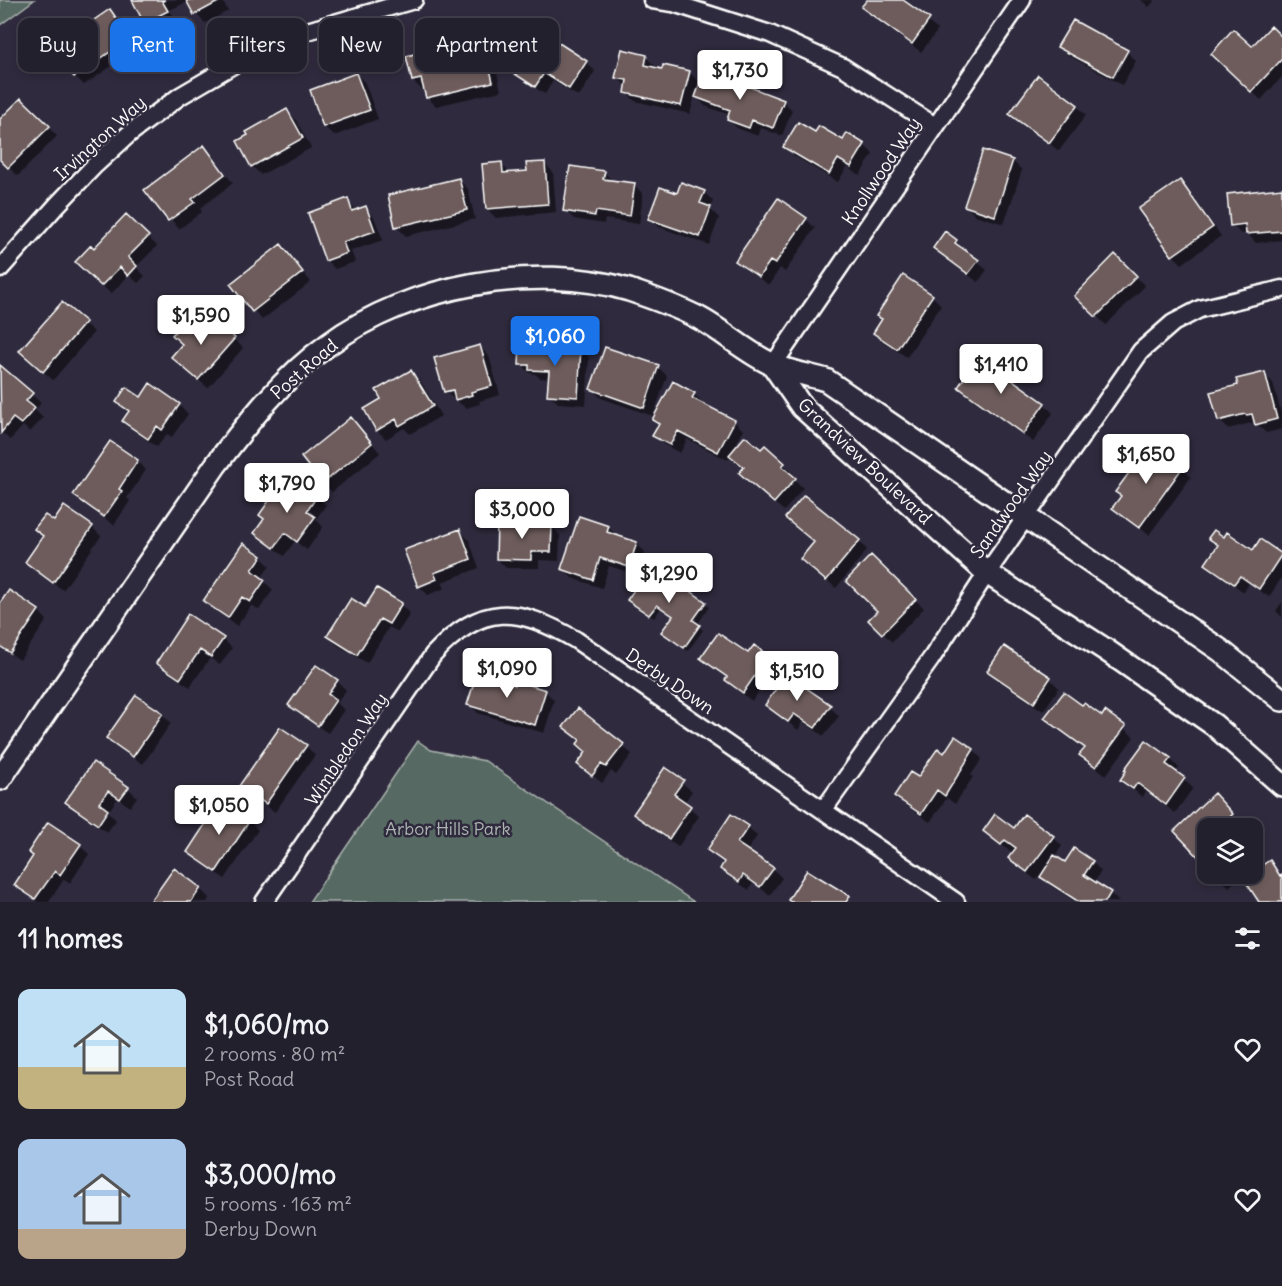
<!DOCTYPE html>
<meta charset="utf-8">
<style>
body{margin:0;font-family:Delius,sans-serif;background:#2b2836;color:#f1f3f6;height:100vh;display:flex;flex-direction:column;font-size:22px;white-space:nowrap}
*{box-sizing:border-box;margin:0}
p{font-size:20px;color:#a3a3aa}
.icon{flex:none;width:33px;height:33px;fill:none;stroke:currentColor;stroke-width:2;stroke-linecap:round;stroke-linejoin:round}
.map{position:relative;height:902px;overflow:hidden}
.sheet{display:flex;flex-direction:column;background:#23202e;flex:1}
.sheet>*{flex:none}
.banner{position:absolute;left:18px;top:18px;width:600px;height:54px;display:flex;gap:12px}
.buttons{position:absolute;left:1197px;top:818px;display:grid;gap:12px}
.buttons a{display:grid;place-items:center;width:66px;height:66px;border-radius:12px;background:#23202e;box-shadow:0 3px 9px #0003,0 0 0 2px #403e4a;font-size:30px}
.price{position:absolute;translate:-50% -51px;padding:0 14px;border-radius:6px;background:#fff;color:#222;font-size:20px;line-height:39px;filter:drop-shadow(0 2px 3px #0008)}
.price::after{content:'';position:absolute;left:50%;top:36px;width:18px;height:14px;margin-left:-9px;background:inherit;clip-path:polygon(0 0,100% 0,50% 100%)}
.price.selected{background:#1a73e8;color:#fff}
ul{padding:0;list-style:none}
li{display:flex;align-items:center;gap:18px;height:150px;padding:0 18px}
li span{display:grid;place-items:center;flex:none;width:168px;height:120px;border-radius:12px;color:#555}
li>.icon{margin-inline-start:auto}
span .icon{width:72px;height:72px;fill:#fffc;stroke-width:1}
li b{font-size:26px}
h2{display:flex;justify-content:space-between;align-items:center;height:72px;padding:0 18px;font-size:26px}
.chip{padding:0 21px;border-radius:12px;background:#23202e;box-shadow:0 3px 9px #0003,0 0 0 2px #403e4a;font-size:21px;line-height:54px}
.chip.selected{background:#1a73e8;color:#fff}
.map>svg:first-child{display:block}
</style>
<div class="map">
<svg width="1282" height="902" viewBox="0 0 1282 902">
<rect width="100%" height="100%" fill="#2f2a3d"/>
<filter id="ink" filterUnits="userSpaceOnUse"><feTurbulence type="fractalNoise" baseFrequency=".0167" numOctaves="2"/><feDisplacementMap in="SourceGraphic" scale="12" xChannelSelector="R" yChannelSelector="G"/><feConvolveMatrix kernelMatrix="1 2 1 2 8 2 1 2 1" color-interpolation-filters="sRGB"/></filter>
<g filter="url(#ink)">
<path fill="#576962" stroke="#abb4b0" stroke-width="1.5" d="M0,0H34L0,25Z
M418,741L431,750L485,761L694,902H309Z"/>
<path fill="#0007" d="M133,0H222L228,11L205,23L196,14L189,1L170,10L175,20L154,31L145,22Z
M869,0H901L938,30L921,52L872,16L863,7Z
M1141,0H1155L1149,7Z
M109,11L118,20L138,48L84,85L75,76Z
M1282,39V77L1261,100L1213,54L1252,49Z
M1059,46L1127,52L1136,61L1122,85L1068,55Z
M484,50L494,59L501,91L436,106L427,97L425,89L422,90L413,81L430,52L438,60Z
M538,54H554L586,62L595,71L579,97L553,81L545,94L526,82L517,73Z
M646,57L655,66L654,69L689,72L698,81L695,95L783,101L792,110L782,136L761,128L758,136L737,128L728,119L730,115L705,106L695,95L690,114L635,101L626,92L627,87L617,77Z
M356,74L365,83L378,119L334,136L325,127L311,91Z
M21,100L57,136L18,176L0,159V121Z
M1077,106L1086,115L1059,151L1011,114Z
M287,111L296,120L311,148L261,175L252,166Z
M816,135L864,145L873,154L860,175L847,167L838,182L794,156L785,147Z
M204,147L233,183L200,208L202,212L179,229L147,190Z
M1012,161L1022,170L1004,224L975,215L966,206Z
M544,163L553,172L556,212L496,218L487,209L501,164L510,173L528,172Z
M604,172L613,182L634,185L643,194L639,224L605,219L604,224L574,219L565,210Z
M459,180L468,189L475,219L406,236L397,227Z
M1180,182L1189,191L1221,236L1182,264L1173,255Z
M1282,190V240L1256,243L1247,233L1241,234L1232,225Z
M704,192L713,201L710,209L719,218L709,245L659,227L650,218Z
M347,200L357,211L365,208L374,217L383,240L351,251L355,262L335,269L326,260Z
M126,216L157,246L136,267L145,276L138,283L129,275L111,294L77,262L94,250Z
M806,219L815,228L785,272L780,268L769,285L746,270L737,261Z
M956,241L965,250L964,251L987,270L978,282L944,257L935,248Z
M289,255L311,282L262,320L232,284Z
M1115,256L1145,286L1106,325L1076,296Z
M932,296L941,305L907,357L883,342L875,333L883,320L878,315Z
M62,304L94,332L53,380L30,360Z
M197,332L234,339L243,348L208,388L182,366Z
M479,346L489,356L500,395L479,401L480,404L466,408L445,392Z
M580,349L589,358L586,405L558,403L549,394L550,379L540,378L535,374L530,373L521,364Z
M980,358L1044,404L1053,413L1033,442L968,396L960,387Z
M0,367L41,403L35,410L43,418L30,432L23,426L10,440L0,431Z
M658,367L667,376L653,416L601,398L592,389Z
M411,371L420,380L441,416L410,434L404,428L386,439L377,430L383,399Z
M1264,374L1273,383L1282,416V429L1266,433L1255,422L1228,429L1219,420L1240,386Z
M694,394L703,403L702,405L734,421L743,430L732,452L762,451L765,447L793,473L791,476L803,488L784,511L750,482L745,468L731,454L728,460L687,439L680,453L663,444L654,435L660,425L654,420Z
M141,399L179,405L188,414L172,437L167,434L157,447L133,430L124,421L129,413L118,402Z
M360,428L380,453L332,492L323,483Z
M111,443L137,461L146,470L127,498L130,501L114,525L84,504L75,495Z
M1182,468L1191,477L1149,535L1114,508Z
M317,496L326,505L316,519L323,527L307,550L295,541L284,556L256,533L281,497Z
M54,523L92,527L101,536L63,590L36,571L27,562L44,537L36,529Z
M551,526L560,535L559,561L539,560V568H506L497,559Z
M608,527L618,537L636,543L645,552L638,575L609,566L602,588L572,578L563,569Z
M460,531L469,540L479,568L442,582L445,588L428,595L419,586Z
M1210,538L1224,539L1253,552L1260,541L1282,556V577L1269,597L1249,583L1244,592L1216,573L1207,564L1219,547Z
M859,541L867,550L836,588L811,567L815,543Z
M261,557L270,566L261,578L273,590L259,610L252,605L237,626L214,609L205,601Z
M871,558L924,608L892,642L870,620L878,611Z
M1282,602V617L1276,611Z
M705,603L709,607L697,625L703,630L688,651L667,636L674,616L661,608L654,618L633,604Z
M401,605L410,614L398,632L389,627L367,663L337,645L328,636L365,609Z
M0,606L38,611L47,620L20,660L0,647Z
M223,639L232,648L220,665L210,658L190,687L167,672L158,663Z
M1005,648L1050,679L1059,688L1043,711L998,680L989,671Z
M765,655L774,664L769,672L771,674L752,701L736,689L727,680L728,679L702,658Z
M338,682L346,690L337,703L344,710L328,733L299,714L290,705L322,700L325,701Z
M516,687L545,691L554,700L544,733L478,713L469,704Z
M766,705L830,707L839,716L824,736L803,722L798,730Z
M578,711L632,754L616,775L611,771L602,783L579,764L587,753L581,741L565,727Z
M1106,713L1134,737L1106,775L1081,755L1085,749L1046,718H1102Z
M162,714L171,723L143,764L117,747L108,738Z
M306,746L315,755L275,812L250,795L241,786Z
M973,750L982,759L971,775L973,777L955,804L947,798L930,822L905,805L896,796L919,779L945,755Z
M1170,759L1179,768L1175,772L1193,788L1175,813L1146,791L1142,797L1122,780Z
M94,764L128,788L137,797L130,807L118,798L108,812L116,820L107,832L76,811L67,802Z
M666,770L692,791L684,803L699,816L678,847L644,823L635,814Z
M1214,795L1241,824L1237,828L1176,831Z
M222,803L249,821L258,830L225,879L198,860L189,852Z
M748,827L757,836L747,851L773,869L782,878L770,895L753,883L749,890L731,878L722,869L725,864L709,850Z
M1014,830L1053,837L1062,846L1054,857L1066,865L1075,850L1092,862L1101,871L1094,883L1110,893L1119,902H1076L1051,886L1040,875L1036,880L1019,867L1010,858L1013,854L985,831Z
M80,846L89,854L70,883L64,879L49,902H37L15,884Z
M174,870L200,889L209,898L207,902H151Z
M1216,873H1243L1229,887Z"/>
<path fill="#6e5b5b" stroke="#fff" stroke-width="1.5" d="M132,0H165L162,1L168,11L144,23Z
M186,0H220V1L194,15Z
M867,0H903L930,19L912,44L861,7Z
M110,9L130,38L74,77L58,55L83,38L78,31Z
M1073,20L1128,50L1113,77L1057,47Z
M1271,26L1282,37V59L1251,92L1211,54L1233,29L1252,46Z
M559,43L587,61L569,89L544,73L535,87L515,74L521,64L515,59L525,44L537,52L542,45L553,52Z
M485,48L493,82L426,98L421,79L412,81L406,56L431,50L433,60Z
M622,49L647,55L645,65L662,69L663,65L690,71L681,106L625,93L627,80L615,78Z
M705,70L784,100L773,128L752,120L749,128L727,120L730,110L695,97Z
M356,73L370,110L323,127L310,90Z
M1038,75L1078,105L1049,143L1009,114Z
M21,98L50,126L8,168L0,160V119Z
M287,109L303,138L251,167L237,141L248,135L246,132Z
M798,122L815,132L819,126L843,140L847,133L865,144L851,167L838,159L829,174L783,147Z
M204,145L225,174L192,199L195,202L168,221L144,190Z
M983,150L1013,160L995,216L964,206Z
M502,162L503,173L527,171L526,163L545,162L548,204L486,209L482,164Z
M570,166L605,171L603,179L635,183L630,216L596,211L595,216L563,211Z
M459,178L467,210L395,227L388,195Z
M1180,180L1213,227L1172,256L1138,209Z
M681,182L705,191L700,203L711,207L700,237L648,219L660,187L677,193Z
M1282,188V231L1246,234L1245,224L1230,226L1227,194Z
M348,198L352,211L366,206L375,231L343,242L347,253L325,261L308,213Z
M778,198L807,218L775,264L770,261L759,277L735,261Z
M126,214L149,236L128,257L137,266L128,276L120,267L101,286L75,262L91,245L94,248Z
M945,231L957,240L955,243L979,260L968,274L933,248Z
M281,244L303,272L252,312L230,284Z
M1115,254L1137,276L1096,317L1074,296Z
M903,275L933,295L897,349L873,333L882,319L876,316Z
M62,302L86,322L43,372L19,351Z
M210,315L235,338L198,380L171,357L182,344L172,335L185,320L197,330Z
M520,344L581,347L578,397L547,395L549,371L529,370V365H519Z
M480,345L492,386L471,392L472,395L455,400L453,390L444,392L434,358Z
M605,347L659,365L644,408L590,389Z
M979,356L1045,403L1023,434L958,387Z
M0,365L33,393L26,401L35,408L21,424L13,418L1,433Z
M411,370L433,406L399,426L396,419L376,431L364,409L381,399L376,390Z
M1265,372L1277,419L1255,425L1252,414L1246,415L1245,414L1218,421L1210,392L1238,385L1236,379Z
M673,381L695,393L692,398L735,420L718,452L678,431L670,445L652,436L659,424L652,420Z
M150,383L180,404L162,430L157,426L148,439L122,421L129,411L116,402L126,387L141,397Z
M351,417L372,443L322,484L301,457Z
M745,436L761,449L765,445L785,463L782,466L796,478L774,503L739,473L744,467L729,455Z
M110,441L138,460L119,489L122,491L104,517L73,495Z
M1150,444L1183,467L1139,528L1112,508L1121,496L1115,492Z
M293,477L318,495L307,511L315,517L297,542L285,533L274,548L254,533L264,519L259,515L276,491L281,495Z
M804,495L860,540L826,581L800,559L814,542L785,518Z
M64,506L93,526L53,583L25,562L43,536L34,529L45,515L54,521Z
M579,516L609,526L607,532L637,542L629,567L600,558L593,580L561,569Z
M497,523L552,524L551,552H531V560L496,559Z
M460,529L471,559L434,573L437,579L418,587L404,550Z
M1214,530L1224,537L1227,532L1253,550L1260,539L1282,554L1259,589L1240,576L1234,584L1205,564L1218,545L1208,538Z
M243,543L262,556L252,570L265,580L250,602L242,597L228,618L203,601Z
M871,555L916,599L882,634L868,620L877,611L846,581Z
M652,564L706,602L693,620L700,625L684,648L661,632L673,616L657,605L649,615L627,600Z
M377,588L402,603L389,624L380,619L357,655L327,636L351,598L365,607Z
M9,590L39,610L10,653L0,646V603Z
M188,614L224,638L211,657L200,650L180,679L156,663Z
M718,633L748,653L754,645L766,654L760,662L763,664L743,693L725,680L727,677L700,658Z
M1004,646L1051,677L1034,703L987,671Z
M316,665L338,680L328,694L336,700L318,726L288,705Z
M477,673L515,685L516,681L546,690L535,725L467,705Z
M786,674L831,705L815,728L794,714L788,722L765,705Z
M1064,692L1082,705L1084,703L1102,716L1105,711L1126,726L1096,767L1079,755L1085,748L1044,718Z
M136,695L163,713L133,757L106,738Z
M578,708L624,744L606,767L601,764L592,776L577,764L586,752L577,744L580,740L563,727Z
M280,727L307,745L266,804L239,786Z
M955,736L974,749L945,796L937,790L921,814L894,796L910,772L918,777L938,748L944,753Z
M1146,740L1171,758L1166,764L1185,778L1166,805L1137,783L1133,789L1120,780L1126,771L1124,770Z
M93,762L129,787L120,799L108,791L99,803L108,810L98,825L65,802Z
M665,767L684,780L674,794L691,806L669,839L633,814Z
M1214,793L1233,814L1219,828H1208V867L1174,831Z
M221,800L250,820L216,872L187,852Z
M731,814L749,826L737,843L774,868L760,887L743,875L739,882L720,869L724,862L707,850Z
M995,814L1014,828L1024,814L1054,836L1027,872L1008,858L1016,848L1005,840L1001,845L983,831Z
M48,822L81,844L60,875L55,871L35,899L14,885L33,856L28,852Z
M1074,848L1093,861L1084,875L1111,892L1105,902H1079L1040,877L1054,855L1065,862Z
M1270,860L1280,876L1282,875V902H1259L1243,878Z
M174,868L201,888L191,902H150Z
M807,870L850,896L846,902H791L788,900Z"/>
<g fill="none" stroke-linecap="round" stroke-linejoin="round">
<defs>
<path id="minor" d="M652,0L673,3L770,34L843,67L935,126
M0,269L57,205L94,166L129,134L180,96L255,52L283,38L414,0
M773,365L1022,0
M824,809L931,659L987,573L1141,351L1173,323L1200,309L1282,289
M264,902L433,655C482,602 517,606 576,640L956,902"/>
<path id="tertiary" d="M773,365L802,407L987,573L1106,650L1214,725L1282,785
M0,779L215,466C249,421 283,377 329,344C409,285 534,262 629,290C650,297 677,307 697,317C723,330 747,354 774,365C790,372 809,375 826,380L1220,650L1282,700"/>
</defs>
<use href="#minor" stroke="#fff" stroke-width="21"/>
<use href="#tertiary" stroke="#fff" stroke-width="26"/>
<use href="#minor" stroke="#2f2a3d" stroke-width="16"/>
<use href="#tertiary" stroke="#2f2a3d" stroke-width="21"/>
</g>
</g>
<g text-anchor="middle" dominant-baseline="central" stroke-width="5" stroke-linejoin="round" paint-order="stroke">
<g font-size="18" fill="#fff" stroke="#2f2a3d">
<text transform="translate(100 138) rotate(-42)">Irvington Way</text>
<text transform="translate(881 171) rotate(-56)">Knollwood Way</text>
<text transform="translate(304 369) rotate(-41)">Post Road</text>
<text transform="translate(865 461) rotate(43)">Grandview Boulevard</text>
<text transform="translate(1011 504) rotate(-55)">Sandwood Way</text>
<text transform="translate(670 681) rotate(34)">Derby Down</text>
<text transform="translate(346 749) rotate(-56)">Wimbledon Way</text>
</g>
<g font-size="18" fill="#abb4b0" stroke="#2f2a3d">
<text x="448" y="828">Arbor Hills Park</text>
</g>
</g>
</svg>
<div class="buttons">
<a><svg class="icon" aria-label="layers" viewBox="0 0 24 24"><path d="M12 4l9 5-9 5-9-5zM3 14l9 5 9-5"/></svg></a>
</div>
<b class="price" style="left:740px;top:101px">$1,730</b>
<b class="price" style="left:201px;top:346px">$1,590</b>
<b class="price selected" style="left:555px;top:367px">$1,060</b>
<b class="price" style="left:1001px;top:395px">$1,410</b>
<b class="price" style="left:1146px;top:485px">$1,650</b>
<b class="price" style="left:287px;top:514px">$1,790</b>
<b class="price" style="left:522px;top:540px">$3,000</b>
<b class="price" style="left:669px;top:604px">$1,290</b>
<b class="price" style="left:507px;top:699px">$1,090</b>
<b class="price" style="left:797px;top:702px">$1,510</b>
<b class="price" style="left:219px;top:836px">$1,050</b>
<div class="banner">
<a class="chip">Buy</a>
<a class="chip selected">Rent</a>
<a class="chip">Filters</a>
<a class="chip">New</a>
<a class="chip">Apartment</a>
</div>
</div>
<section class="sheet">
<h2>11 homes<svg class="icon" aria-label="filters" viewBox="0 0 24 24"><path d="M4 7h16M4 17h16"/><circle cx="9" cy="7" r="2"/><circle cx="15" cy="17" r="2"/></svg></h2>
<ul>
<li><span style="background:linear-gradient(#bfe0f5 65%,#c2b280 0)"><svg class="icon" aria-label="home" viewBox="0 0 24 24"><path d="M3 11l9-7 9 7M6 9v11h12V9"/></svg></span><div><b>$1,060/mo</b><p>2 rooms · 80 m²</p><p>Post Road</p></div><svg class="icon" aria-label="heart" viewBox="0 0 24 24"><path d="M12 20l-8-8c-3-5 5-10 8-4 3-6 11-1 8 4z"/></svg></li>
<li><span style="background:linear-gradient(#a9c7e8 75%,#b9a48a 0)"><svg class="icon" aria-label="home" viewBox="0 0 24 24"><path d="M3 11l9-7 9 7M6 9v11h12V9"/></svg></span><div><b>$3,000/mo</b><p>5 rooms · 163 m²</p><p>Derby Down</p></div><svg class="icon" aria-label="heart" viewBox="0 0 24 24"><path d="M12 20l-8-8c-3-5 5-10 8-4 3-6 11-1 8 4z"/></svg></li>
</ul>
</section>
